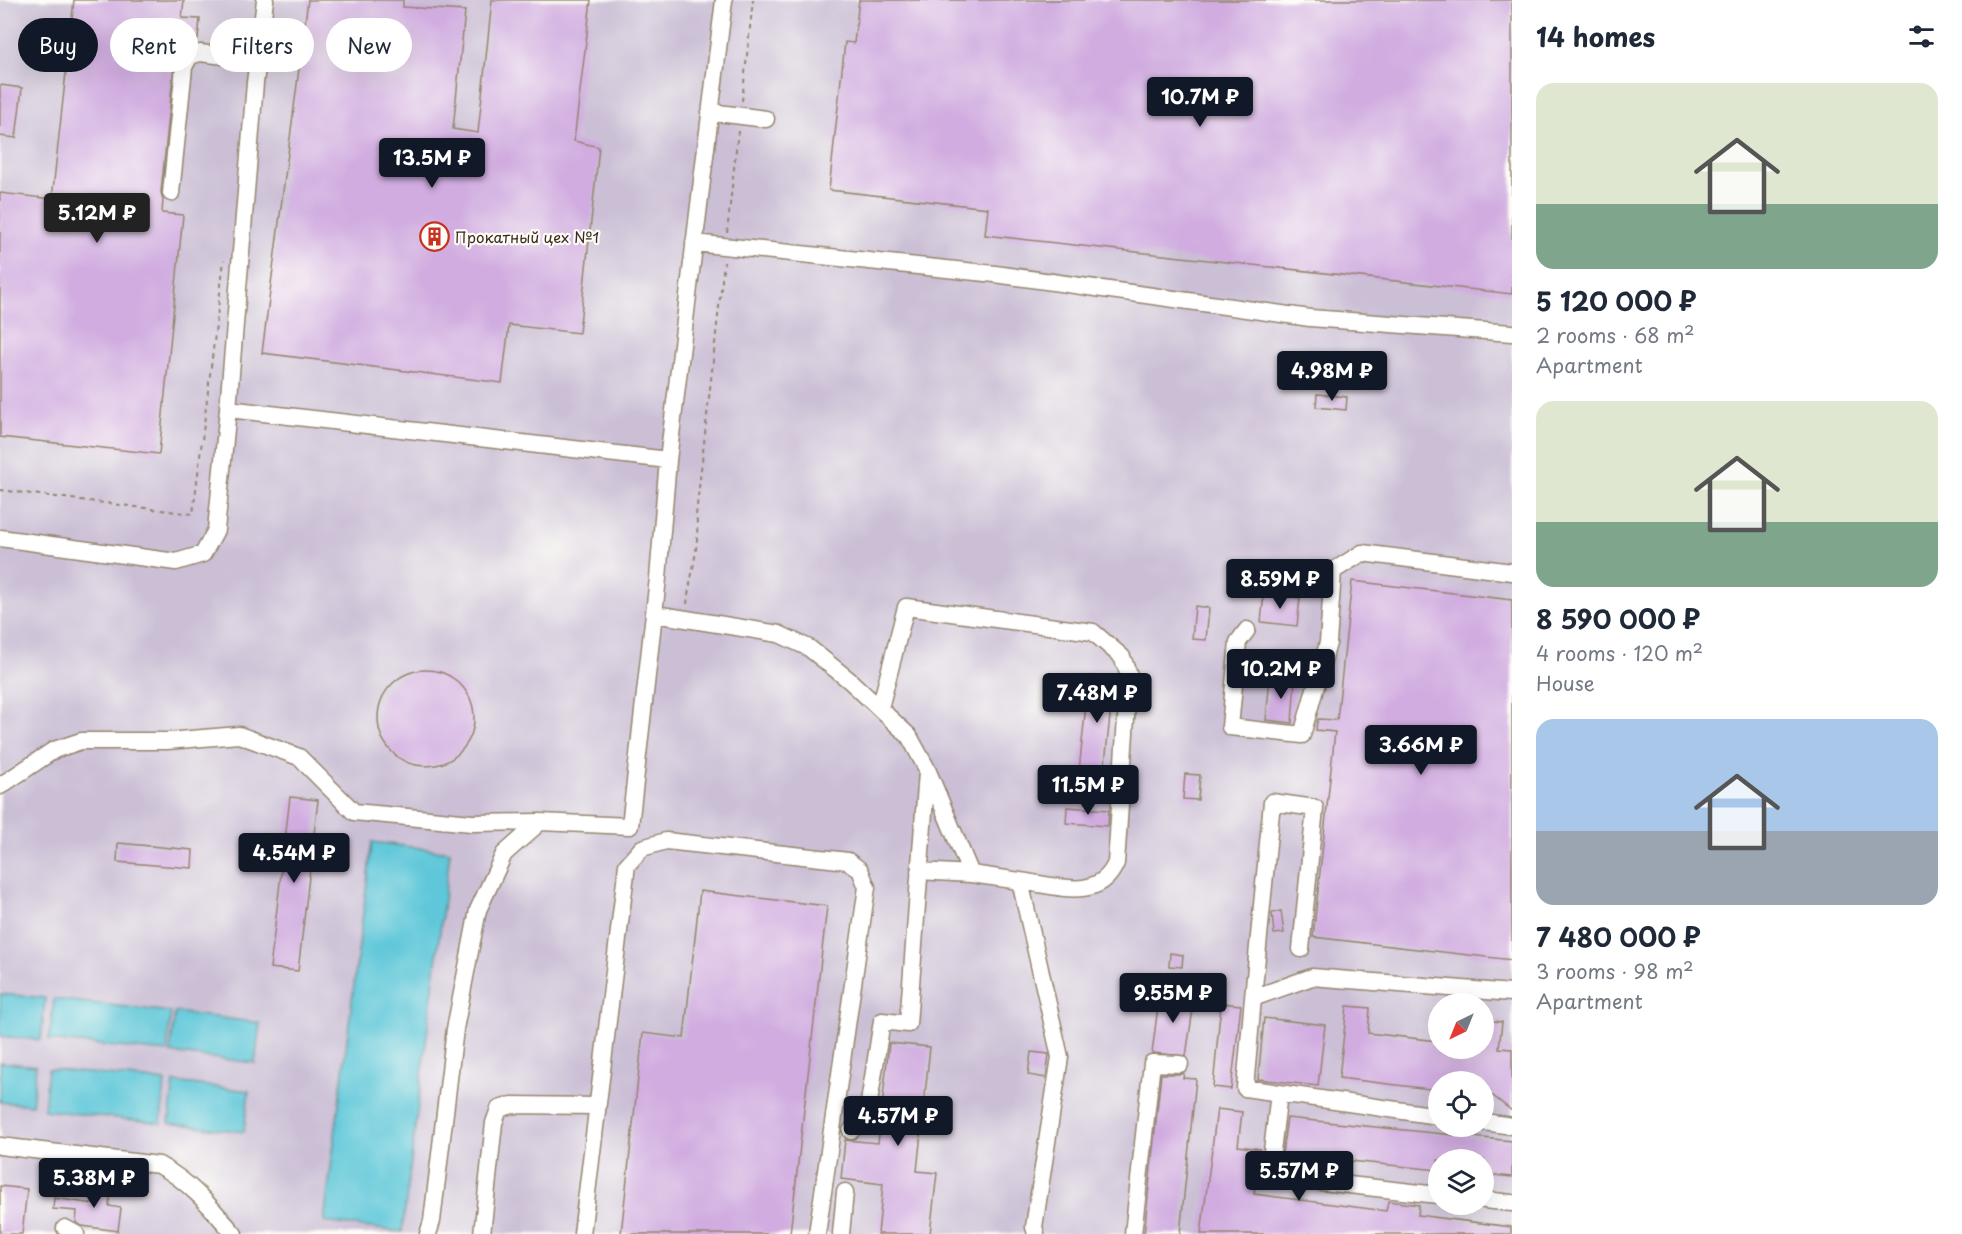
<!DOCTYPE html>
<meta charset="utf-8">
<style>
body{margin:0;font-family:"Playpen Sans",sans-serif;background:#f6f6f7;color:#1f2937;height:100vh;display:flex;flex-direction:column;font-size:22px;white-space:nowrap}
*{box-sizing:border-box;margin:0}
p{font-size:20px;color:#747a83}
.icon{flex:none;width:33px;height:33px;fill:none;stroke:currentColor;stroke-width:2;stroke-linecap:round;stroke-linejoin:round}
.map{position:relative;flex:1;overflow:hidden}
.panel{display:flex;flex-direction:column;background:#fff;width:450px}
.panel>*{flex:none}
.top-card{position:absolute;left:18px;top:18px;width:570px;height:54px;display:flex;gap:12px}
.needle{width:39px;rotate:223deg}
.fabs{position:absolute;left:1428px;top:993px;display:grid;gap:12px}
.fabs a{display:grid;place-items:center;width:66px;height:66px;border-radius:50%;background:#fff;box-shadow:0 6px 24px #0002;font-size:30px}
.price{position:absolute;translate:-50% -51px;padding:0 14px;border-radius:6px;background:#111827;color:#fff;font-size:20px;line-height:39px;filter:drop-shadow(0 2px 3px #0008)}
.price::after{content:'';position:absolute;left:50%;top:36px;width:18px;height:14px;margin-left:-9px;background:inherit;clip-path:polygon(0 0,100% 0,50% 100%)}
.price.selected{background:#222;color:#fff}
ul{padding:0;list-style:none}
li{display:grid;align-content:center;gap:12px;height:318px;padding:0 24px}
li span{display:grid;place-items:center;height:186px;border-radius:18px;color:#555}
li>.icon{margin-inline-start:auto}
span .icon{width:108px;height:108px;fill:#fffc;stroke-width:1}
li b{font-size:26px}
h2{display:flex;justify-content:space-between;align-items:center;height:72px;padding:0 24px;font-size:26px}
.pill{padding:0 21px;border-radius:27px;background:#fff;box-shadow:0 6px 24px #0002;font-size:21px;line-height:54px}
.pill.selected{background:#111827;color:#fff}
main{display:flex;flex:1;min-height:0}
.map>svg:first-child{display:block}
</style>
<main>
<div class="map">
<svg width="1512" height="1234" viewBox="0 0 1512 1234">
<rect width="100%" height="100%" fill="#fdfcf7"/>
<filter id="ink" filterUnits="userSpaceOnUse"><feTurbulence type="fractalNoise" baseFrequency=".0167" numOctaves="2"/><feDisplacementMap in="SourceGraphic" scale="12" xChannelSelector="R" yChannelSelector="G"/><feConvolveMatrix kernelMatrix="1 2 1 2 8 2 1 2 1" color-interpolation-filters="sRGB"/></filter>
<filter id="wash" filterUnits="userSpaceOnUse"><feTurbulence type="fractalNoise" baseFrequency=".008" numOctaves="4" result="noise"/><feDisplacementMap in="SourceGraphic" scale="24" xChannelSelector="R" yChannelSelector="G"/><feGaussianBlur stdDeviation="1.35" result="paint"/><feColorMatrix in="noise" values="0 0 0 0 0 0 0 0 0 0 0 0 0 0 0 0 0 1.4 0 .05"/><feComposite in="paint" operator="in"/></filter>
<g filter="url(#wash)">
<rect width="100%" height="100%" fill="#eee0bf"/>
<path fill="#cbbfd5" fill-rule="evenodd" d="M0,0H1512V1234H0ZM1438,1004H1484V1048H1438ZM1438,1082H1484V1126H1438ZM1438,1160H1484V1204H1438Z"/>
<path fill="#5ec7d9" stroke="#4c787c" stroke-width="1.5" d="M372,842L450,852L402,1232L324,1222Z
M0,994L45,998L41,1040L0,1036Z
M54,999L171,1012L167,1052L49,1040Z
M175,1012L260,1023L255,1063L170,1053Z
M0,1062L36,1066L32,1105L0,1102Z
M48,1069L165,1081L161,1123L44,1110Z
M174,1082L249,1091L244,1132L169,1123Z"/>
<g id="blocks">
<path fill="#d0ace0" d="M74,0H184L182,18L200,19L198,39L180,37L178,56L174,66L161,192L163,200L162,213L183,215L159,454L0,437V193L52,199Z
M308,0H403V7L465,11L453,129L478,133L492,0H591L574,141L599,147L579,333L509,325L502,383L262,353Z
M859,0H1512V294L985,235L988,208L829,190L845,42L854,43Z
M0,85L22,88L16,138L0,136Z
M1317,394L1347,397L1346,410L1316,407Z
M1352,581L1512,600V960L1313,937L1335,732L1316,730L1317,722L1318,719L1337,720Z
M1264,594L1300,598L1297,626L1261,622Z
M1195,606L1209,608L1206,640L1192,639Z
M378 718a48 48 0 1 1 96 0a48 48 0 1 1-96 0Z
M1089,676L1114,678L1104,773L1079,771Z
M1270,677L1295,679L1292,723L1266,720Z
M1185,774L1200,775L1198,800L1183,799Z
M290,797L318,800L298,971L270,968Z
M1067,807L1109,810L1108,826L1066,823Z
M118,843L193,850L192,868L117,862Z
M700,891L827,906L790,1234H621L643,1033L684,1038Z
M1281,911L1284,933L1274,934L1272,913Z
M1170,953L1183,955L1182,967L1169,966Z
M1160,991L1195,996L1186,1056L1152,1053Z
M1221,1003L1241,1005L1231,1089L1213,1087Z
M1347,1006L1370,1008L1368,1033L1438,1041V1048H1484V1020L1502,1022L1499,1048L1512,1049V1111L1493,1096L1484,1095V1082H1438V1090L1339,1078Z
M1264,1018L1325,1025L1318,1086L1258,1079Z
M889,1043L930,1047L917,1171L937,1173L930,1234H878L883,1184L841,1179L845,1140L878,1143Z
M1031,1052L1049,1054L1046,1078L1028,1075Z
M1161,1074H1184L1183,1078L1196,1079L1180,1234H1144Z
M1217,1109L1242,1112L1238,1146L1260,1149L1254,1194L1386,1211L1388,1201L1419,1205L1418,1215L1511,1227V1234H1201Z
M1287,1118L1512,1141V1177L1484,1174V1160H1438V1170L1282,1154Z
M96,1179L112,1181L109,1206L121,1208L118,1231L82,1226L76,1222L77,1211L53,1209L54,1198L93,1204Z
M0,1186L27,1189L22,1234H0Z"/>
</g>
</g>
<g filter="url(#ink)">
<use href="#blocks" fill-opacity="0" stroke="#94856e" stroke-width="1.5"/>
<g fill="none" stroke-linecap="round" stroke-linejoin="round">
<defs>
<path id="minor" d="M710,112L766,119
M171,193L184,67L190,56L200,53L257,60
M694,243L995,274L1310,318L1512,333
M228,409L255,83L265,0
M0,538L176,562L203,554L216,530L228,409L668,460
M655,614L779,634L809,648L849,680L909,736L927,769L971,874L1020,881L1060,1057L1034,1227L1036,1234
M1247,630L1238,642L1230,727L1302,735L1328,643L1333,571L1362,553L1512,572
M880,708L906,607L1093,632L1122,657L1129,675L1116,863C1099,903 1054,885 1020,881
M0,786L54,750L81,741H167L239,735L299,757L354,812L472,823L540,822
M919,871L971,874
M1253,998L1272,802L1315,808L1301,949
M1279,1093L1269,1176L1438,1195
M1438,1116L1245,1088L1253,998L1312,977L1512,993
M1484,1122L1512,1126
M851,1131L868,1109L882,1021L908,1024L927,772
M0,1146L159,1165C190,1182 211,1207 234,1234
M1484,1200L1512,1203
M65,1228L76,1234
M428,1234L432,1221L455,1029L478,910L504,854L540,822L630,826L658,578L668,460L724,0
M482,1234L494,1123L499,1109L512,1105L596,1106
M582,1234L627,865L642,848L666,841L848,861L860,870L867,887L817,1234
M841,1234L845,1192
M1133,1234L1152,1063L1180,1064"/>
</defs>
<use href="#minor" stroke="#94856e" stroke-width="19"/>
<path stroke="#94856e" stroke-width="2" stroke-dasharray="4.5 4.5" stroke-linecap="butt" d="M742,101L753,0
M727,233L738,131
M0,490L193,514L224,260
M687,604C690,575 701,545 696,515L724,262"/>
<use href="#minor" stroke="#fff" stroke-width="16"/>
</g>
</g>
<defs>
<symbol id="building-ring" viewBox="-11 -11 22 22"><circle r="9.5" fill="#fdfcf7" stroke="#c8321e" stroke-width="1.5"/><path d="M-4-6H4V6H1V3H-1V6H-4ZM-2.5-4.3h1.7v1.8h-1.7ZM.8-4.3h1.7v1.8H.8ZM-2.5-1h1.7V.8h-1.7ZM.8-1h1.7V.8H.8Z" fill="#c8321e"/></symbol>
</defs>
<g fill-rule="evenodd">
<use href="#building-ring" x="418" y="220" width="33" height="33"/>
</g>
<g text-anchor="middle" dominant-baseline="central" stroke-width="4.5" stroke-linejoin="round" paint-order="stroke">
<g font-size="15" fill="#3b2a1e" stroke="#fdfcf7" text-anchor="start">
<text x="455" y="236">Прокатный цех №1</text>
</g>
</g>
</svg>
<div class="fabs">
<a><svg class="needle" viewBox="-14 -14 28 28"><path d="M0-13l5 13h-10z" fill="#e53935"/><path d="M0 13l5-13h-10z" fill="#747a83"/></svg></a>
<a><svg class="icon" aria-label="locate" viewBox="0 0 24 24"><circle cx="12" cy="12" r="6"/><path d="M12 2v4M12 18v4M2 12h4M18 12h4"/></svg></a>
<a><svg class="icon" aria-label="layers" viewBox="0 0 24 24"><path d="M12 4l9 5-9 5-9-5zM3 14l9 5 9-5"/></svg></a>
</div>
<b class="price" style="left:1200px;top:128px">10.7M ₽</b>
<b class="price" style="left:432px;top:189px">13.5M ₽</b>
<b class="price selected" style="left:97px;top:244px">5.12M ₽</b>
<b class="price" style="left:1332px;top:402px">4.98M ₽</b>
<b class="price" style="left:1280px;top:610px">8.59M ₽</b>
<b class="price" style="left:1281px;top:700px">10.2M ₽</b>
<b class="price" style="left:1097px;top:724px">7.48M ₽</b>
<b class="price" style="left:1421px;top:776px">3.66M ₽</b>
<b class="price" style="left:1088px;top:816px">11.5M ₽</b>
<b class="price" style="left:294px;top:884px">4.54M ₽</b>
<b class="price" style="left:1173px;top:1024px">9.55M ₽</b>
<b class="price" style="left:898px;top:1147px">4.57M ₽</b>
<b class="price" style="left:1299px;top:1202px">5.57M ₽</b>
<b class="price" style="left:94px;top:1209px">5.38M ₽</b>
<div class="top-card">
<a class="pill selected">Buy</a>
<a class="pill">Rent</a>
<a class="pill">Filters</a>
<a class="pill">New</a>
</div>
</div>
<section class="panel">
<h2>14 homes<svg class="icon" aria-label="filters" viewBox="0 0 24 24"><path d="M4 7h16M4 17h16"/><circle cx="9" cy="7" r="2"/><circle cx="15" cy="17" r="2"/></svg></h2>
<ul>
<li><span style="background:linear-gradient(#dfe7d0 65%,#7fa58c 0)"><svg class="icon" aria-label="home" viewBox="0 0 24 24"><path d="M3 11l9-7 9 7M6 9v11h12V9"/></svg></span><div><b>5 120 000 ₽</b><p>2 rooms · 68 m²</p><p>Apartment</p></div></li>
<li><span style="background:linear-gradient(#dfe7d0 65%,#7fa58c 0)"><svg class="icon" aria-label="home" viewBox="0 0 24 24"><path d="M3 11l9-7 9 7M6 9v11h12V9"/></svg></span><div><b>8 590 000 ₽</b><p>4 rooms · 120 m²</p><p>House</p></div></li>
<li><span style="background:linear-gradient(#a9c7e8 60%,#9aa5b1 0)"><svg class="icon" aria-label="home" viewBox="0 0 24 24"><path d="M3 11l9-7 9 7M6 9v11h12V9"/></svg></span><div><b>7 480 000 ₽</b><p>3 rooms · 98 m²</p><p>Apartment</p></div></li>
</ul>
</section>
</main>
